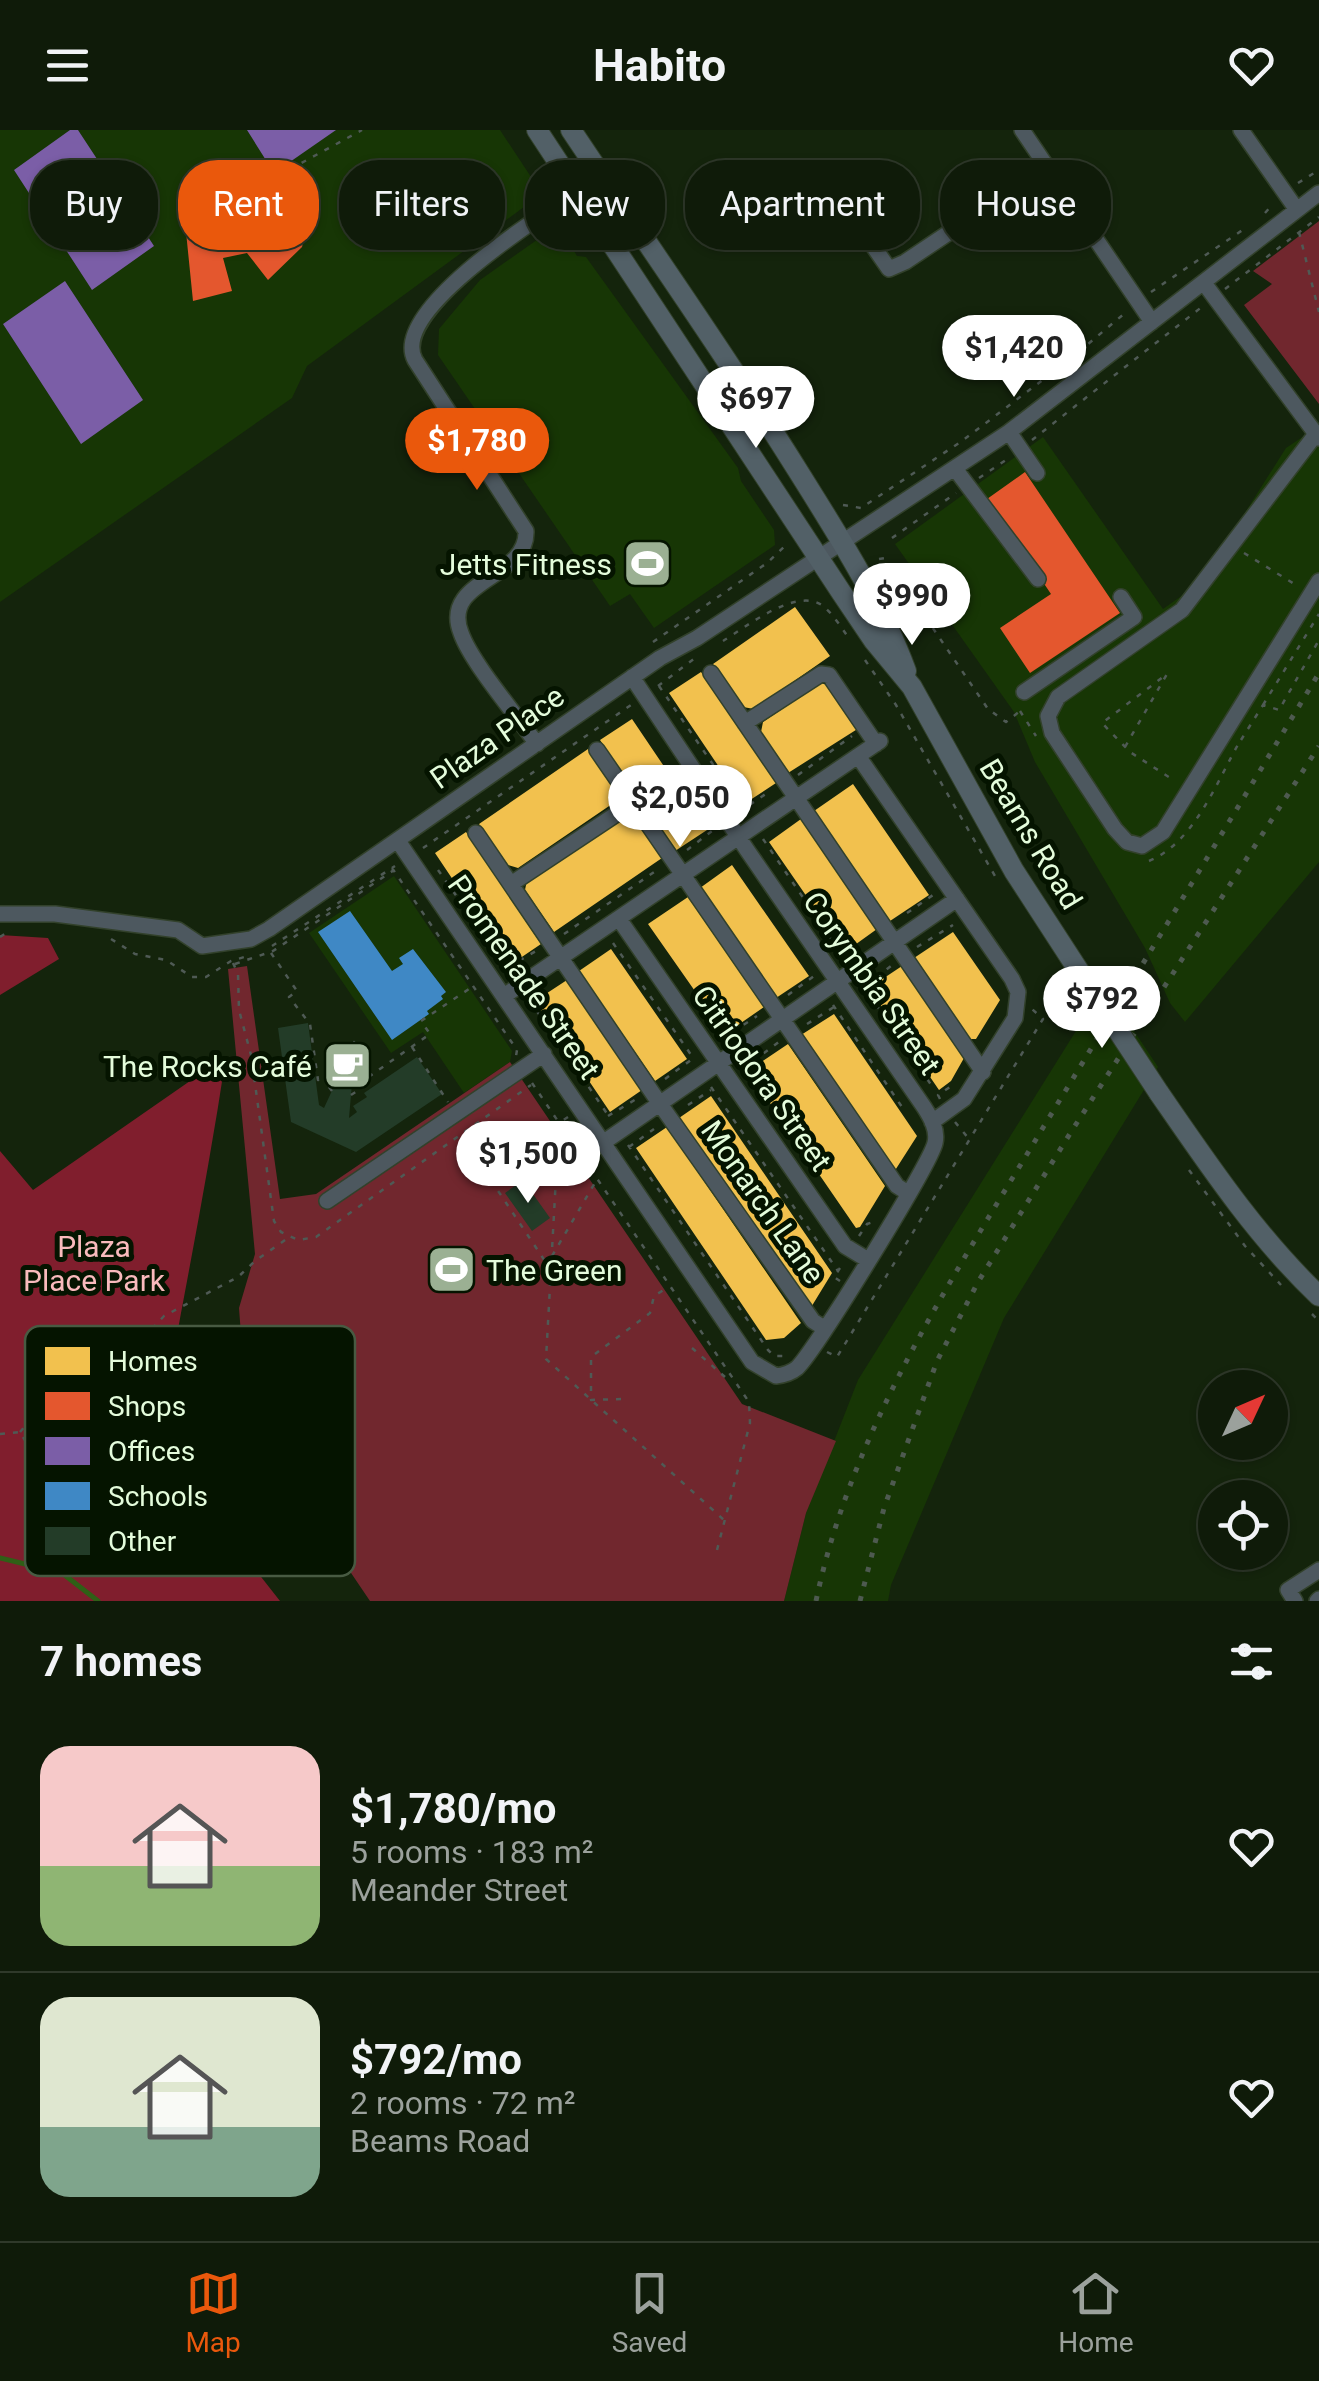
<!DOCTYPE html>
<meta charset="utf-8">
<style>
body{margin:0;font-family:Roboto,sans-serif;background:#182412;color:#f1f3f6;height:100vh;display:flex;flex-direction:column;font-size:38px;white-space:nowrap}
*{box-sizing:border-box;margin:0}
p{font-size:32px;color:#9ba19c}
.icon{flex:none;width:55px;height:55px;fill:none;stroke:currentColor;stroke-width:2;stroke-linecap:round;stroke-linejoin:round}
.map{position:relative;height:1471px;overflow:hidden}
.drawer{display:flex;flex-direction:column;background:#0f1b09;flex:1}
.drawer>*{flex:none}
.top-card{position:absolute;left:30px;top:30px;width:1260px;height:90px;display:flex;gap:20px}
.needle{width:65px;rotate:46deg}
.controls{position:absolute;left:1198px;top:1240px;display:grid;gap:20px}
.controls a{display:grid;place-items:center;width:90px;height:90px;border-radius:50%;background:#0f1b09;box-shadow:0 2px 8px #0004,0 0 0 2px #2f392a;font-size:50px}
.price{position:absolute;translate:-50% -85px;padding:0 22px;border-radius:35px;background:#fff;color:#222;font-size:32px;line-height:65px;filter:drop-shadow(0 2px 5px #0008)}
.price::after{content:'';position:absolute;left:50%;top:60px;width:30px;height:22px;margin-left:-15px;background:inherit;clip-path:polygon(0 0,100% 0,50% 100%)}
.price.current{background:#ea580c;color:#fff}
ul{padding:0;list-style:none}
li{display:flex;align-items:center;gap:30px;height:250px;padding:0 40px}
li+li{border-top:2px solid #2f392a}
li span{display:grid;place-items:center;flex:none;width:280px;height:200px;border-radius:30px;color:#555}
li>.icon{margin-inline-start:auto}
span .icon{width:120px;height:120px;fill:#fffc;stroke-width:1}
li b{font-size:42px}
h2{display:flex;justify-content:space-between;align-items:center;height:120px;padding:0 40px;font-size:42px}
.pill{padding:0 35px;border-radius:40px;background:#0f1b09;box-shadow:0 2px 8px #0004,0 0 0 2px #2f392a;font-size:35px;line-height:90px}
.pill.current{background:#ea580c;color:#fff}
header{display:flex;justify-content:space-between;align-items:center;height:130px;padding:0 40px;background:#0f1b09;font-size:45px;font-weight:700}
.tab-bar{display:flex;justify-content:space-around;align-items:center;height:140px;border-top:2px solid #2f392a;background:#0f1b09;font-size:28px;color:#9ba19c}
.tab-bar a{display:grid;justify-items:center;gap:5px}
.tab-bar .current{color:#ea580c}
.map>svg:first-child{display:block}
</style>
<header><svg class="icon" aria-label="menu" viewBox="0 0 24 24"><path d="M4 6h16M4 12h16M4 18h16"/></svg>Habito<svg class="icon" aria-label="heart" viewBox="0 0 24 24"><path d="M12 20l-8-8c-3-5 5-10 8-4 3-6 11-1 8 4z"/></svg></header>
<div class="map">
<svg width="1319" height="1471" viewBox="0 0 1319 1471">
<rect width="100%" height="100%" fill="#14240c"/>
<path fill="#173605" d="M0,0H500L535,53V62L528,74L307,236L292,268L0,472Z
M558,104L565,106L577,126L586,127L738,338L741,351L774,400L775,415L654,498L630,464L610,476L438,225L439,199L480,150L541,107Z
M1319,296V732L1185,892L1170,873L1145,818L1035,632L1014,582L895,414L1043,307L1163,479L1201,452L1286,318Z
M394,746L512,921L510,932L464,963L423,902L391,923L309,803Z
M1104,856L1158,937L1004,1188L891,1455L888,1471H784L806,1383L858,1250Z"/>
<path fill="#71272e" d="M1319,91V274L1244,175L1272,154L1253,141Z
M247,836L280,1069L316,1064L510,932L742,1274L836,1311L806,1383L784,1471H370L282,1341L266,1303L242,1218L239,1178L255,1124L228,839Z"/>
<path fill="#801e2d" d="M0,805L48,808L59,829L0,865Z
M226,926C213,1013 197,1098 181,1183C171,1233 168,1285 158,1335L99,1371L191,1391L258,1443L280,1471H0V1021L33,1060Z"/>
<path fill="#f2c14e" d="M795,477L830,526L754,579L743,577L713,534Z
M701,542L776,653L744,674L669,563Z
M820,553L828,555L859,598L788,643L761,602L763,592Z
M632,589L707,700L675,721L600,610Z
M588,619L617,661L615,672L518,738L508,735L479,694Z
M853,654L929,765L890,791L814,681Z
M620,685L633,686L662,728L554,802L525,760L527,750Z
M801,689L877,799L845,822L769,712Z
M466,702L541,814L510,835L435,723Z
M732,735L809,846L776,868L700,758Z
M688,767L764,877L725,904L648,794Z
M953,802L1000,870L976,909H970L914,828Z
M611,819L687,929L655,951L579,841Z
M902,836L964,928L951,951L939,960L869,858Z
M567,850L642,960L610,982L535,871Z
M834,884L917,1006L894,1042L801,905Z
M788,914L885,1056L860,1097L856,1098L748,941Z
M711,966L832,1143L810,1179L679,988Z
M667,997L801,1193L784,1208L766,1210L636,1018Z"/>
<path fill="#e4572e" d="M263,41L282,45L293,54L301,69L306,101L302,117L268,150L247,123L223,128L232,161L193,171L185,92Z
M1025,342L1120,483L1030,543L1000,498L1051,464L987,369Z"/>
<path fill="#7b5ea7" d="M70,0H78L154,116L92,160L14,40Z
M247,0H336L274,43Z
M65,151L143,270L81,314L3,194Z"/>
<path fill="#3f88c5" d="M350,781L392,841L403,834L399,828L413,819L446,862L441,866L443,869L427,881L429,884L392,910L318,802Z"/>
<g fill="none" stroke-linecap="round" stroke-linejoin="round">
<path stroke="#2f5f16" stroke-width="5" d="M0,1428L62,1443L98,1471"/>
</g>
<path fill="#233c28" d="M308,893L319,975L324,978L342,939L353,942L349,988L357,982L353,976L367,967L364,963L417,927L442,964L356,1022L291,992L278,898Z
M523,1050L550,1088L532,1101L505,1063Z"/>
<g fill="none" stroke-linecap="round" stroke-linejoin="round">
<defs>
<path id="minor" d="M1022,0L1152,192
M1241,0L1297,80
M829,63L847,78L889,139L905,132L1047,37
M1204,153L1319,308
M1009,302L1037,343
M1316,304L1182,480L1058,567L1048,586L1052,603L1115,699L1127,712L1142,716L1163,702L1319,451
M956,340L1038,449
M711,543L983,942
M1024,562L1134,487L1121,467
M745,593L821,544L829,545L876,614
M537,614C517,586 471,532 461,503C440,449 528,449 526,401L415,230C389,181 542,85 577,62
M597,620L897,1056L908,1063
M858,626L1012,849L1018,862L1015,888L964,969L932,992
M476,703L660,974L813,1191L824,1198
M398,711L752,1232L776,1246C784,1245 791,1243 797,1238C815,1221 930,1035 935,1013C938,1000 931,988 924,977L747,720L632,547
M511,754L633,673
M0,784H55L178,800L202,816L251,809L269,799L660,528L697,508L1009,302L1319,63
M619,789L845,1116L868,1130
M504,866L880,611
M604,1012L957,769
M327,1071L544,924
M1295,1471L1288,1460L1319,1440
M1317,1471L1319,1469"/>
<path id="major" d="M537,0L841,462L874,511L912,557L1014,741L1086,852
M571,0C647,114 726,225 798,341C838,405 880,470 906,541
M1159,963C1208,1034 1256,1106 1319,1166"/>
</defs>
<use href="#minor" stroke="#32412b" stroke-width="18"/>
<use href="#major" stroke="#32412b" stroke-width="22"/>
<path stroke="#4f5a55" stroke-width="2.5" stroke-dasharray="5 8" stroke-linecap="butt" d="M268,37L273,43H283L362,0
M1298,53L1319,40
M1265,83L1272,75
M1299,102L1319,182
M1225,159L1319,87
M1151,162L1247,97
M1032,310L1203,176
M979,348L1006,330
M843,375L861,378L962,311L1069,230L1125,183
M892,408L956,363
M1244,423L1296,455
M879,429L885,428L988,579L1006,592L1024,578
M723,511C746,497 797,456 823,476C833,484 841,497 848,507
M653,512L767,433L786,415
M865,530L896,575L995,746
M658,556L695,528
M659,556L745,681
M1263,575L1319,484
M1020,581L1036,606
M1241,610L1263,575L1279,580L1319,510
M1125,617L1167,544L1102,593L1130,622L1175,651
M798,645L852,606
M739,682L770,661
M763,709L843,826
M423,718L631,575
M687,720L712,701
M1149,731C1195,712 1217,651 1240,611
M392,738L517,920L516,926
M438,740L511,843
M907,783L933,765
M564,804L660,738
M0,807L11,800
M111,809L135,824L166,830L192,847H206L231,831L251,825
M613,813L694,929
M272,816L395,736
M917,817L953,795
M271,823L297,861L289,867L310,894L318,950L325,949
M233,833L238,844L239,880L251,925L274,1091L281,1102L298,1110L316,1107L531,955
M235,834L273,821L394,740
M508,837L536,821
M861,853L934,959
M866,855L891,836
M788,865L814,846
M530,871L610,988
M833,875L904,980
M807,894L834,877
M722,909L757,886
M412,917L448,972
M743,939L780,911
M665,949L695,927
M532,953L749,1272L750,1293L717,1420
M711,957L838,1141
M332,961L325,952L327,931L354,912L366,933L367,947
M351,965L362,958L367,948L430,904L421,891L472,857
M940,969L938,965L953,955
M688,975L711,960
M608,986L638,968
M568,987L559,993L546,1229L724,1390
M955,992L969,1009
M462,1007L549,1137
M628,1015L768,1220L774,1226H784
M629,1017L654,999
M1189,1040L1245,1116L1281,1155
M859,1106L867,1094L873,1092
M552,1126L596,1051
M840,1151L834,1147L842,1135
M1312,1184L1319,1191
M692,1218L725,1247
M827,1222L837,1227L1043,889L1032,879
M621,1269L591,1270V1227L650,1183L654,1166L667,1158
M20,1302L33,1287L127,1226L164,1186L238,1147L255,1131L288,1108
M0,1304L20,1302L32,1322L247,1399"/>
<use href="#minor" stroke="#4d585f" stroke-width="15"/>
<use href="#major" stroke="#526067" stroke-width="20"/>
<path stroke="#4e5a50" stroke-width="5" stroke-dasharray="5 10" stroke-linecap="butt" d="M816,1471C852,1298 954,1146 1044,996C1136,845 1228,694 1319,543
M860,1471L884,1378L937,1231L978,1152L1071,1002L1319,616"/>
<defs>
<path id="major-bridge" d="M1086,852L1159,963"/>
</defs>
<use href="#major-bridge" stroke="#32412b" stroke-width="22" stroke-linecap="butt"/>
<use href="#major-bridge" stroke="#526067" stroke-width="20"/>
</g>
<defs>
<symbol id="stadium-square" viewBox="-11 -11 22 22"><rect x="-9" y="-9" width="18" height="18" rx="4" fill="#9bb093" stroke="#051400"/><path d="M0-5a6.5 5 0 1 0 0 10a6.5 5 0 1 0 0-10ZM-3.5-1.8h7v3.6h-7Z" fill="#fff"/></symbol>
<symbol id="cafe-square" viewBox="-11 -11 22 22"><rect x="-9" y="-9" width="18" height="18" rx="4" fill="#9bb093" stroke="#051400"/><path d="M-5.5-4.5H6V0H3Q3 3.5 0 3.5H-2.5Q-5.5 3.5-5.5 0ZM3-3.2v2h1.7v-2ZM-6 4.5H4V6H-6Z" fill="#fff"/></symbol>
</defs>
<g fill-rule="evenodd">
<use href="#stadium-square" x="620" y="406" width="55" height="55"/>
<use href="#cafe-square" x="320" y="908" width="55" height="55"/>
<use href="#stadium-square" x="424" y="1112" width="55" height="55"/>
</g>
<g text-anchor="middle" dominant-baseline="central" stroke-width="10" stroke-linejoin="round" paint-order="stroke">
<g font-size="30" fill="#e4fcdb" stroke="#051400" text-anchor="end">
<text x="612" y="434">Jetts Fitness</text>
<text x="312" y="936">The Rocks Café</text>
<text x="486" y="1140" text-anchor="start">The Green</text>
</g>
<g font-size="30" fill="#e4fcdb" stroke="#051400">
<text transform="translate(497 607) rotate(-35)">Plaza Place</text>
<text transform="translate(1031 704) rotate(59)">Beams Road</text>
<text transform="translate(524 847) rotate(55)">Promenade Street</text>
<text transform="translate(872 853) rotate(55)">Corymbia Street</text>
<text transform="translate(762 948) rotate(55)">Citriodora Street</text>
<text transform="translate(763 1072) rotate(55)">Monarch Lane</text>
</g>
<g font-size="30" fill="#f9babc" stroke="#051400">
<text x="94" y="1116">Plaza<tspan x="94" dy="34">Place Park</tspan></text>
</g>
</g>
<rect x="25" y="1196" width="330" height="250" rx="15" fill="#051400" stroke="#485a42" stroke-width="2.5"/>
<rect x="45" y="1217" width="45" height="28" fill="#f2c14e"/>
<rect x="45" y="1262" width="45" height="28" fill="#e4572e"/>
<rect x="45" y="1307" width="45" height="28" fill="#7b5ea7"/>
<rect x="45" y="1352" width="45" height="28" fill="#3f88c5"/>
<rect x="45" y="1397" width="45" height="28" fill="#233c28"/>
<g font-size="28" fill="#e4fcdb">
<text x="108" y="1241">Homes</text>
<text x="108" y="1286">Shops</text>
<text x="108" y="1331">Offices</text>
<text x="108" y="1376">Schools</text>
<text x="108" y="1421">Other</text>
</g>
</svg>
<div class="controls">
<a><svg class="needle" viewBox="-14 -14 28 28"><path d="M0-13l5 13h-10z" fill="#e53935"/><path d="M0 13l5-13h-10z" fill="#9ba19c"/></svg></a>
<a><svg class="icon" aria-label="locate" viewBox="0 0 24 24"><circle cx="12" cy="12" r="6"/><path d="M12 2v4M12 18v4M2 12h4M18 12h4"/></svg></a>
</div>
<b class="price" style="left:1014px;top:270px">$1,420</b>
<b class="price" style="left:756px;top:321px">$697</b>
<b class="price current" style="left:477px;top:363px">$1,780</b>
<b class="price" style="left:912px;top:518px">$990</b>
<b class="price" style="left:680px;top:720px">$2,050</b>
<b class="price" style="left:1102px;top:921px">$792</b>
<b class="price" style="left:528px;top:1076px">$1,500</b>
<div class="top-card">
<a class="pill">Buy</a>
<a class="pill current">Rent</a>
<a class="pill">Filters</a>
<a class="pill">New</a>
<a class="pill">Apartment</a>
<a class="pill">House</a>
</div>
</div>
<section class="drawer">
<h2>7 homes<svg class="icon" aria-label="filters" viewBox="0 0 24 24"><path d="M4 7h16M4 17h16"/><circle cx="9" cy="7" r="2"/><circle cx="15" cy="17" r="2"/></svg></h2>
<ul>
<li><span style="background:linear-gradient(#f6c9c9 60%,#8fb573 0)"><svg class="icon" aria-label="home" viewBox="0 0 24 24"><path d="M3 11l9-7 9 7M6 9v11h12V9"/></svg></span><div><b>$1,780/mo</b><p>5 rooms · 183 m²</p><p>Meander Street</p></div><svg class="icon" aria-label="heart" viewBox="0 0 24 24"><path d="M12 20l-8-8c-3-5 5-10 8-4 3-6 11-1 8 4z"/></svg></li>
<li><span style="background:linear-gradient(#dfe7d0 65%,#7fa58c 0)"><svg class="icon" aria-label="home" viewBox="0 0 24 24"><path d="M3 11l9-7 9 7M6 9v11h12V9"/></svg></span><div><b>$792/mo</b><p>2 rooms · 72 m²</p><p>Beams Road</p></div><svg class="icon" aria-label="heart" viewBox="0 0 24 24"><path d="M12 20l-8-8c-3-5 5-10 8-4 3-6 11-1 8 4z"/></svg></li>
</ul>
</section>
<nav class="tab-bar">
<a class="current"><svg class="icon" aria-label="map" viewBox="0 0 24 24"><path d="M3 6l6-2 6 2 6-2v14l-6 2-6-2-6 2zM9 4v14M15 6v14"/></svg>Map</a>
<a><svg class="icon" aria-label="saved" viewBox="0 0 24 24"><path d="M7 4h10v16l-5-4-5 4z"/></svg>Saved</a>
<a><svg class="icon" aria-label="home" viewBox="0 0 24 24"><path d="M3 11l9-7 9 7M6 9v11h12V9"/></svg>Home</a>
</nav>
